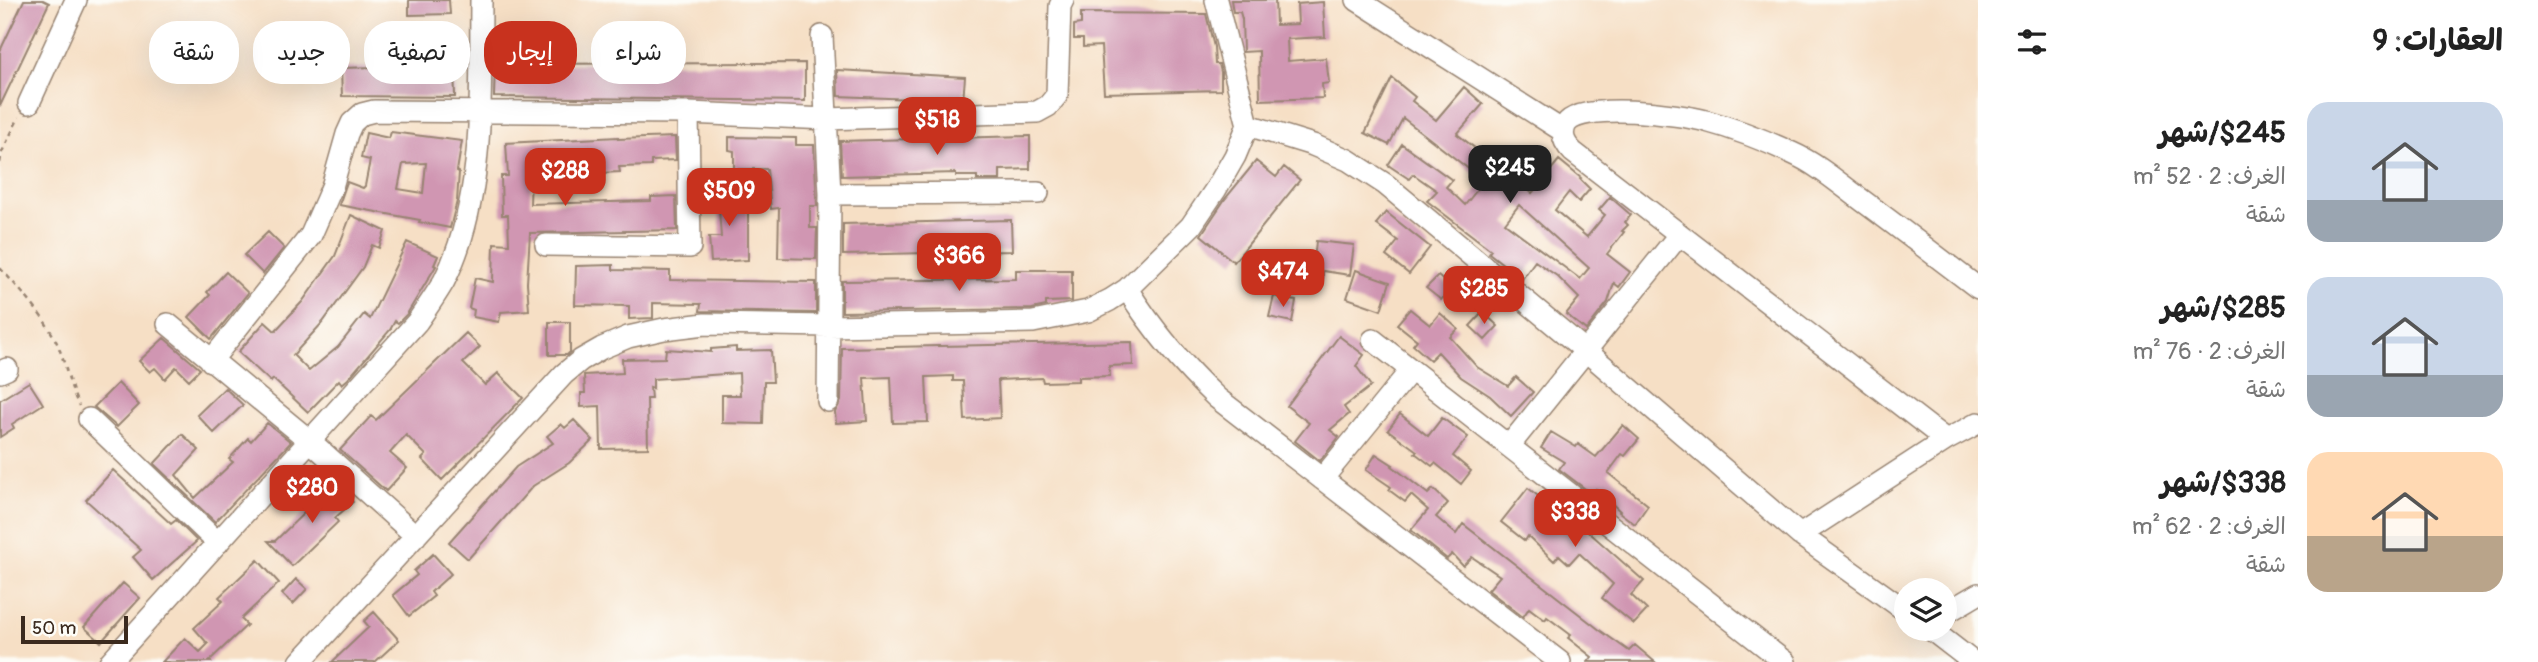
<!DOCTYPE html>
<html lang="ar">
<meta charset="utf-8">
<style>
body{margin:0;font-family:Pangolin,"Playpen Sans Arabic",sans-serif;background:#f6f6f6;color:#222;direction:rtl;height:100vh;display:flex;flex-direction:column;font-size:26px;white-space:nowrap}
*{box-sizing:border-box;margin:0}
p{font-size:23px;color:#767676}
.icon{flex:none;width:38px;height:38px;fill:none;stroke:currentColor;stroke-width:2;stroke-linecap:round;stroke-linejoin:round}
.map{position:relative;flex:1;overflow:hidden;direction:ltr}
.details{display:flex;flex-direction:column;background:#fff;width:560px}
.details>*{flex:none}
.top-card{position:absolute;left:21px;top:21px;width:665px;height:63px;direction:rtl;display:flex;gap:14px}
.tools{position:absolute;left:1894px;top:578px;display:grid;gap:14px}
.tools a{display:grid;place-items:center;width:63px;height:63px;border-radius:50%;background:#fff;box-shadow:0 7px 28px #0002;font-size:35px}
.scale{position:absolute;left:21px;bottom:18px;width:107px;box-sizing:border-box;padding-left:7px;border:4px solid #3b2a1e;border-top:0;font-size:19px;line-height:24px;white-space:nowrap;color:#3b2a1e;-webkit-text-stroke:5px #fdfcf7;paint-order:stroke}
.price{position:absolute;translate:-50% -60px;padding:0 16px;border-radius:14px;background:#c8321e;color:#fff;font-size:23px;line-height:46px;filter:drop-shadow(0 2px 4px #0008)}
.price::after{content:'';position:absolute;left:50%;top:42px;width:21px;height:16px;margin-left:-10px;background:inherit;clip-path:polygon(0 0,100% 0,50% 100%)}
.price.on{background:#222;color:#fff}
ul{padding:0;list-style:none}
li{display:flex;align-items:center;gap:21px;height:175px;padding:0 35px}
li span{display:grid;place-items:center;flex:none;width:196px;height:140px;border-radius:21px;color:#555}
li>.icon{margin-inline-start:auto}
span .icon{width:84px;height:84px;fill:#fffc;stroke-width:1}
li b{font-size:30px}
h2{display:flex;justify-content:space-between;align-items:center;height:84px;padding:0 35px;font-size:30px}
.pill{padding:0 24px;border-radius:28px;background:#fff;box-shadow:0 7px 28px #0002;font-size:24px;line-height:63px}
.pill.on{background:#c8321e;color:#fff}
main{display:flex;flex:1;min-height:0}
.map>svg:first-child{display:block}
</style>
<main>
<section class="details">
<h2>العقارات: 9<svg class="icon" aria-label="filters" viewBox="0 0 24 24"><path d="M4 7h16M4 17h16"/><circle cx="9" cy="7" r="2"/><circle cx="15" cy="17" r="2"/></svg></h2>
<ul>
<li><span style="background:linear-gradient(#c9d6e8 70%,#9aa5b1 0)"><svg class="icon" aria-label="home" viewBox="0 0 24 24"><path d="M3 11l9-7 9 7M6 9v11h12V9"/></svg></span><div><b>$245/شهر</b><p>الغرف: 2 · 52 m²</p><p>شقة</p></div></li>
<li><span style="background:linear-gradient(#c9d6e8 70%,#9aa5b1 0)"><svg class="icon" aria-label="home" viewBox="0 0 24 24"><path d="M3 11l9-7 9 7M6 9v11h12V9"/></svg></span><div><b>$285/شهر</b><p>الغرف: 2 · 76 m²</p><p>شقة</p></div></li>
<li><span style="background:linear-gradient(#ffd9b3 60%,#b9a48a 0)"><svg class="icon" aria-label="home" viewBox="0 0 24 24"><path d="M3 11l9-7 9 7M6 9v11h12V9"/></svg></span><div><b>$338/شهر</b><p>الغرف: 2 · 62 m²</p><p>شقة</p></div></li>
</ul>
</section>
<div class="map">
<svg width="1978" height="662" viewBox="0 0 1978 662">
<rect width="100%" height="100%" fill="#fdfcf7"/>
<filter id="ink" filterUnits="userSpaceOnUse"><feTurbulence type="fractalNoise" baseFrequency=".0143" numOctaves="2"/><feDisplacementMap in="SourceGraphic" scale="14" xChannelSelector="R" yChannelSelector="G"/><feConvolveMatrix kernelMatrix="1 2 1 2 8 2 1 2 1" color-interpolation-filters="sRGB"/></filter>
<filter id="wash" filterUnits="userSpaceOnUse"><feTurbulence type="fractalNoise" baseFrequency=".00686" numOctaves="4" result="noise"/><feDisplacementMap in="SourceGraphic" scale="28" xChannelSelector="R" yChannelSelector="G"/><feGaussianBlur stdDeviation="1.57" result="paint"/><feColorMatrix in="noise" values="0 0 0 0 0 0 0 0 0 0 0 0 0 0 0 0 0 1.4 0 .05"/><feComposite in="paint" operator="in"/></filter>
<g filter="url(#wash)">
<rect width="100%" height="100%" fill="#f6dfc5"/>
<g id="blocks">
<path fill="#d096b2" fill-rule="evenodd" d="M24,0H43L49,3L0,106V51Z
M409,0H449L450,14L409,15Z
M1231,0H1275L1276,25L1298,24L1297,4L1323,2L1325,37L1287,39L1288,61L1326,58L1329,83L1322,84L1323,98L1260,100L1259,51L1243,52L1242,19L1240,12H1233Z
M1081,13L1206,14L1214,47L1215,64H1219L1221,72V90L1104,93L1101,46L1083,47V39H1074V25L1081,24Z
M805,63V101L494,97L495,64Z
M454,65L455,97L342,96L341,68Z
M837,70L965,77L963,101L838,96Z
M1392,78L1415,97L1412,101L1436,120L1464,87L1483,104L1457,134L1532,193L1559,160L1581,178L1580,179L1590,189L1579,202L1569,192L1555,210L1587,237L1605,215L1599,210L1610,197L1631,215L1625,222L1628,225L1622,231L1624,232L1607,254L1630,272L1619,287L1614,283L1608,302L1586,330L1566,314L1579,298L1557,276L1535,261L1522,279L1489,253L1491,250L1427,201L1437,191L1413,174L1409,179L1388,165L1402,144L1452,180L1446,187L1465,205L1484,181L1403,118L1389,145L1365,133ZM1519,205L1589,268L1580,279L1505,223Z
M391,132L462,141L457,171L459,172L457,201L450,228L419,222L420,220L339,205L347,182L363,188L365,186L370,160L361,158L366,133L389,138ZM426,163L423,193L398,189L403,164Z
M1030,136V169L1000,170V180H977V176H956V173L842,176L840,141Z
M618,137V139L675,137L676,160L651,161V166L619,167L620,172L531,176L530,204L651,201V197L676,196L677,230L530,233L527,283L529,310L501,312L499,322L473,317L474,310L469,308L475,278L493,282L494,243L509,244L508,215H502L501,176H508L506,143Z
M729,137L796,138V145H814L817,206H810V228H817L816,259L778,258L779,208L771,209L767,169H734V151L729,150Z
M1256,161L1276,177L1284,167L1300,180L1234,262L1201,235L1225,199Z
M732,185L733,211L748,210V260L711,262L709,237H721L719,210H711L710,186Z
M1386,212L1430,247L1409,274L1386,256L1398,241L1376,224Z
M351,215L385,231L379,248L372,245L363,267L323,322L293,355L309,371L338,347L364,314L370,319L407,242L438,256L434,265L436,266L407,314L398,323L395,321L390,330L348,379L342,384L339,380L308,412L273,379L271,382L238,352L265,322L275,331L302,302L335,256Z
M1011,220L1012,251L843,255V224Z
M268,232L284,248L263,274L244,255Z
M1316,241L1354,245L1350,275L1323,271V279L1298,278L1299,274L1285,272L1288,257L1314,261Z
M613,265V270L670,271V280L816,282V313L700,311L701,304L653,303V318L629,319V306L575,305L576,266Z
M1016,270H1072V301L1046,302V306L1032,309L842,312V281L1016,279Z
M1356,270L1390,282L1381,310L1347,298Z
M226,272L248,293L211,339L189,317L210,295L207,292Z
M1438,276L1452,288L1441,300L1426,288Z
M1274,296L1296,301L1292,322L1269,317Z
M1410,309L1430,325L1440,313L1458,329L1450,337L1477,367L1508,386L1516,377L1533,392L1511,416L1490,396L1461,377L1438,352L1430,360L1413,345L1417,340L1397,324Z
M1483,312L1498,326L1485,340L1470,326Z
M549,322H570V352L567,355H549Z
M466,333L480,347L463,363L485,385L498,373L523,398L442,480L422,459L426,455L406,435L390,453L407,468L386,491L340,450L371,416L376,420Z
M1339,336L1364,355L1356,366L1371,386L1344,407L1349,414L1330,430L1339,437L1320,461L1295,441L1309,423L1287,406Z
M164,338L200,369L189,380L176,367L165,379L155,368L150,372L139,361Z
M1132,342L1133,365L1109,366L1110,376L1078,377V381L1043,382L1042,378L998,380L1000,418L965,420L963,381H953V376L926,377L928,422L893,423L891,377L864,378L867,421L836,423L835,412L841,401L842,348Z
M736,347V351L771,350L773,382H764L763,424L722,423V395H740L739,373L653,379V388L650,387L651,399H647L648,448L601,449L600,406L581,407V393H585L584,375L623,373L622,359L665,358L666,349L711,352V349Z
M29,382L43,404L12,424L14,428L0,437V400Z
M118,383L139,405L117,427L94,407Z
M225,388L243,405L214,433L197,415Z
M1400,414L1428,436L1442,418L1468,437L1453,456L1471,471L1461,484L1435,463L1432,466L1415,453L1417,451L1388,430Z
M574,420L593,440L569,463L533,486L468,559L449,542L516,467L553,443L547,436L561,424L565,428Z
M267,423L291,442L215,522L154,464L182,434L199,450L176,475L195,498L233,462L229,459L248,438L251,441Z
M1623,425L1639,439L1625,456L1622,454L1608,473L1648,505L1635,524L1619,512L1620,511L1596,489L1592,494L1559,469L1564,462L1541,448L1551,432L1576,447L1578,444L1596,457Z
M1376,454L1393,465L1392,466L1428,494L1433,489L1448,503L1436,517L1456,534L1463,524L1601,631L1629,651L1635,645L1655,662H1588L1592,657L1568,638L1571,635L1547,617L1545,620L1529,608L1523,617L1488,590L1500,576L1472,557L1463,566L1452,554L1447,559L1411,530L1428,510L1411,495L1405,502L1389,490L1391,487L1366,470Z
M113,470L171,524L176,520L197,541L153,580L133,557L141,550L86,500Z
M335,483L353,502L335,518L338,522L292,566L268,541H275Z
M1528,488L1557,511L1560,508L1572,519L1573,518L1644,581L1631,595L1647,610L1634,624L1602,598L1613,584L1579,553L1569,564L1559,555L1554,561L1528,536L1525,541L1501,522Z
M433,554L451,574L431,592L434,596L409,616L393,595L417,575L414,571Z
M258,560L279,583L241,619L247,625L210,660L211,662H162L185,638L200,652L208,644L194,628L223,601L219,597Z
M296,579L307,589L293,604L282,594Z
M123,583L140,598L101,642L84,627Z
M374,612L399,640L375,662H332L369,627L364,621Z"/>
</g>
</g>
<g filter="url(#ink)">
<use href="#blocks" fill-opacity="0" stroke="#988472" stroke-width="2"/>
<g fill="none" stroke-linecap="round" stroke-linejoin="round">
<defs>
<path id="minor" d="M1357,0L1563,131
M822,36L830,194L828,401
M29,103L76,0
M1248,125L1313,145L1348,160L1385,184L1586,351L1800,535L1906,611
M830,194L1038,193
M546,245L690,247L688,113
M1127,289C1153,330 1182,365 1217,398L1560,662
M168,324L310,441L416,536
M1373,340L1785,662
M211,361L311,235L332,187L347,134L352,123L362,114L374,111L688,113L827,119L1037,112L1048,106L1057,95L1060,6L1063,0
M0,372L7,369
M89,419L218,543
M1946,440L1573,152C1565,144 1560,135 1566,124C1580,101 1682,114 1706,121C1736,129 1764,140 1792,153C1817,164 1840,184 1863,201C1901,229 1940,259 1978,288
M1509,446L1679,235
M1322,479L1411,370
M1800,535L1946,440L1978,423
M1944,614L1978,594
M1929,628L1973,662
M110,662L417,322C426,309 436,295 444,281C486,199 480,90 481,0
M300,662L564,374L581,360L602,348L628,337L664,329L705,324L829,326L1033,322L1088,311L1110,300L1127,289L1191,226L1216,189L1235,156L1248,125L1216,0"/>
</defs>
<use href="#minor" stroke="#988472" stroke-width="24"/>
<path stroke="#988472" stroke-width="2.5" stroke-dasharray="5 5" stroke-linecap="butt" d="M0,163L2,152L19,117
M0,268C22,292 43,314 57,343C66,364 69,386 79,406"/>
<use href="#minor" stroke="#fff" stroke-width="21"/>
</g>
</g>
</svg>
<div class="tools">
<a><svg class="icon" aria-label="layers" viewBox="0 0 24 24"><path d="M12 4l9 5-9 5-9-5zM3 14l9 5 9-5"/></svg></a>
</div>
<div class="scale">50 m</div>
<b class="price" style="left:937px;top:157px">$518</b>
<b class="price on" style="left:1510px;top:205px">$245</b>
<b class="price" style="left:565px;top:208px">$288</b>
<b class="price" style="left:729px;top:228px">$509</b>
<b class="price" style="left:959px;top:293px">$366</b>
<b class="price" style="left:1283px;top:309px">$474</b>
<b class="price" style="left:1484px;top:326px">$285</b>
<b class="price" style="left:312px;top:525px">$280</b>
<b class="price" style="left:1575px;top:549px">$338</b>
<div class="top-card">
<a class="pill">شراء</a>
<a class="pill on">إيجار</a>
<a class="pill">تصفية</a>
<a class="pill">جديد</a>
<a class="pill">شقة</a>
</div>
</div>
</main>
